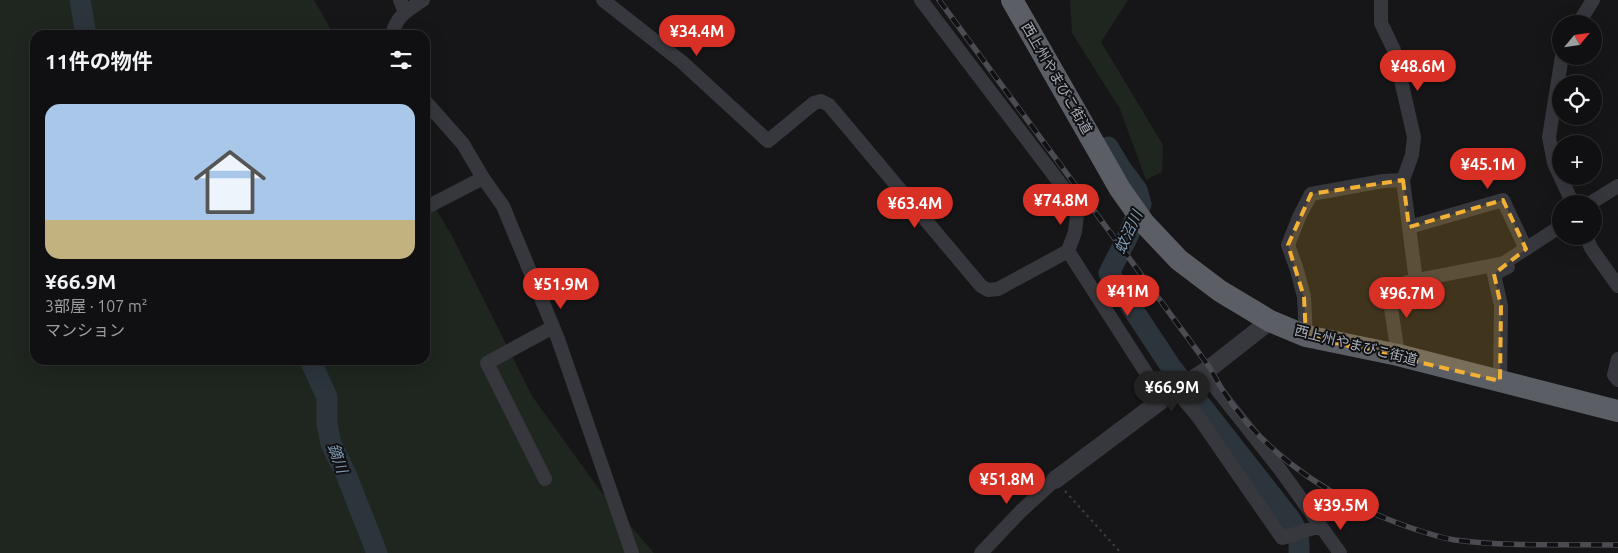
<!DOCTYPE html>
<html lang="ja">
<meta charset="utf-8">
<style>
body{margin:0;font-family:Ubuntu,"Noto Sans JP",sans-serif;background:#19191b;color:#f1f3f6;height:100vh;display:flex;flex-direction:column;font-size:19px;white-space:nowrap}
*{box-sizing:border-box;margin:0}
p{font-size:16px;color:#9c9d9f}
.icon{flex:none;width:28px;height:28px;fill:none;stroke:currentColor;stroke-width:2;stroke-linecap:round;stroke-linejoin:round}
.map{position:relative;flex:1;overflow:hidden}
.panel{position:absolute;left:30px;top:30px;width:400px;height:335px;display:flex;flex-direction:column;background:#101012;border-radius:15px;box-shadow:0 5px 20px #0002,0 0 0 1px #303032}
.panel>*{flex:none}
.needle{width:32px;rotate:61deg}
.tools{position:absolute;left:1552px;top:15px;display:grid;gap:10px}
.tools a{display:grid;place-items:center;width:50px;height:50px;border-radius:50%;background:#101012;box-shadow:0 5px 20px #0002,0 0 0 1px #303032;font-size:25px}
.price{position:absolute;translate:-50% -42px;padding:0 11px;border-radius:18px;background:#d93025;color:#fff;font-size:16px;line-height:32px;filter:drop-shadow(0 1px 2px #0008)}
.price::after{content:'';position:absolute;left:50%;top:30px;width:15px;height:11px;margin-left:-8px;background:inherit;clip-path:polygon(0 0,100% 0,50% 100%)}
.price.active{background:#222;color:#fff}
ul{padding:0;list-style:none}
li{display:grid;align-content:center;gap:10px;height:265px;padding:0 15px}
li span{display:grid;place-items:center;height:155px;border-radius:15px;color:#555}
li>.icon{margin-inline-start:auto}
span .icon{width:90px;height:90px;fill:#fffc;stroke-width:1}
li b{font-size:21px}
h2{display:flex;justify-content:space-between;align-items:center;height:60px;padding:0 15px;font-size:21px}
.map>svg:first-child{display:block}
</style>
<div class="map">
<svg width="1618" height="553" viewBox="0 0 1618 553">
<rect width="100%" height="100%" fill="#161618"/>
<path fill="#1e261f" d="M0,0H314L334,35H35V360H425V191L451,234L532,396L599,489L654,553H0Z
M1070,0H1128L1101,42L1163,145L1162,172L1146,180L1120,109L1072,33Z"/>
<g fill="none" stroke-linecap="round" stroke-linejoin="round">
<path stroke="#2c353c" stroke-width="21" d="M80,0L86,35
M1108,147L1120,167L1137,190L1141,204L1128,236L1109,273L1171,367L1291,520C1297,530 1300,541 1299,553
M310,360L327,397V424L331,444L346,474L377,553"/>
<path stroke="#3d3f44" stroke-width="2" stroke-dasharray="2.5 4" stroke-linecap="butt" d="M1065,491L1121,553"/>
<path stroke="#37383d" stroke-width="14" d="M400,0L405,12
M603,0L682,62L768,141L814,103L821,101L829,105L981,286L988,290L998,289L1068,251L1075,232L1078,207L921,0
M1381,0V23L1394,50L1414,137L1412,155L1403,180L1416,281
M1578,24L1593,0
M392,35C396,16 408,10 423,0
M1562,56L1549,137L1554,163L1573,204
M425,101L463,144L483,178L503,206L558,339L632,553
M1589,204L1618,186
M425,208L483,178
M1409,227L1503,200L1526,249
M1586,236L1591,248L1618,286
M1068,251L1163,399
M1306,336L1304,297L1297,270L1288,245L1299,217L1311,194L1383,181L1403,180
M1398,355L1389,294L1407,282L1504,263L1561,226
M1618,359L1614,375L1618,380
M1203,372L1279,468L1340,553
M1500,381L1501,306L1494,274L1508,267
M1176,390L1199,418L1282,538L1320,526
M545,479L487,363L553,327
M981,553L1021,511L1055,480"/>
<path stroke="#37383d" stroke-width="18" d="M1055,480L1163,399L1210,368L1270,321"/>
<path stroke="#5b5e65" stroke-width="22" d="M1012,0L1120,189L1144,223L1179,260L1220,291L1270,321L1306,336L1398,355L1618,411"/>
<defs>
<path id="rail" d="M939,0L1210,368C1248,443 1322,495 1400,524C1417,530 1436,537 1455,540C1508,547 1564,544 1618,545"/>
</defs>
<use href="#rail" stroke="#4a4c52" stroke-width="5.5"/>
<use href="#rail" stroke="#111113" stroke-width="4" stroke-dasharray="11" stroke-linecap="butt"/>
</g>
<path fill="#f2b134" fill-opacity="0.2" stroke="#f2b134" stroke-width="4" stroke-dasharray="10 6" stroke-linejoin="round" d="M1403,180L1409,227L1503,200L1526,249L1494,274L1501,306L1500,381L1306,336L1304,297L1288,245L1311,194Z"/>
<g text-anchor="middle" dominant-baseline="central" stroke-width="4" stroke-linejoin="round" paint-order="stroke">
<g font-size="14" fill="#a8adb8" stroke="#111113">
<text transform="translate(1057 78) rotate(60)">西上州やまびこ街道</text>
<text transform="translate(1356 345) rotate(14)">西上州やまびこ街道</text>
</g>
<g font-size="15" font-style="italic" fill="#7f9bb3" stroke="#111113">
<text transform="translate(1128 232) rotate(-65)">蚊沼川</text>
<text transform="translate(338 458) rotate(70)">鏑川</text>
</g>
</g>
</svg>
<div class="tools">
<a><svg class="needle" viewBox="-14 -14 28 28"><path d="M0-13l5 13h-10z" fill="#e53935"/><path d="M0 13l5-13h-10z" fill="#9c9d9f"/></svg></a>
<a><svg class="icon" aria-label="locate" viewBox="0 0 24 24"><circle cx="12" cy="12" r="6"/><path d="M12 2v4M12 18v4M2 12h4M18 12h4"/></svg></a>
<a>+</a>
<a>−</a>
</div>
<b class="price" style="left:697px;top:57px">¥34.4M</b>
<b class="price" style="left:1418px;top:92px">¥48.6M</b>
<b class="price" style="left:1488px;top:190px">¥45.1M</b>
<b class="price" style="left:1061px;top:226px">¥74.8M</b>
<b class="price" style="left:915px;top:229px">¥63.4M</b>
<b class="price" style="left:561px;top:310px">¥51.9M</b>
<b class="price" style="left:1128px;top:317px">¥41M</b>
<b class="price" style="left:1407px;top:319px">¥96.7M</b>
<b class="price active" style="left:1172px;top:413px">¥66.9M</b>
<b class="price" style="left:1007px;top:505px">¥51.8M</b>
<b class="price" style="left:1341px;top:531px">¥39.5M</b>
<section class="panel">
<h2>11件の物件<svg class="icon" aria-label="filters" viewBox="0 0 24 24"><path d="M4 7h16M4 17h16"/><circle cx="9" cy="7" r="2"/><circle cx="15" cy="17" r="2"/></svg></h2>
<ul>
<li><span style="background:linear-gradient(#a9c7e8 75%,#c2b280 0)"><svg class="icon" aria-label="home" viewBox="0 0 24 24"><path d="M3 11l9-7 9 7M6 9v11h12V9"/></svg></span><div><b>¥66.9M</b><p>3部屋 · 107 m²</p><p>マンション</p></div></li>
</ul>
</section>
</div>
